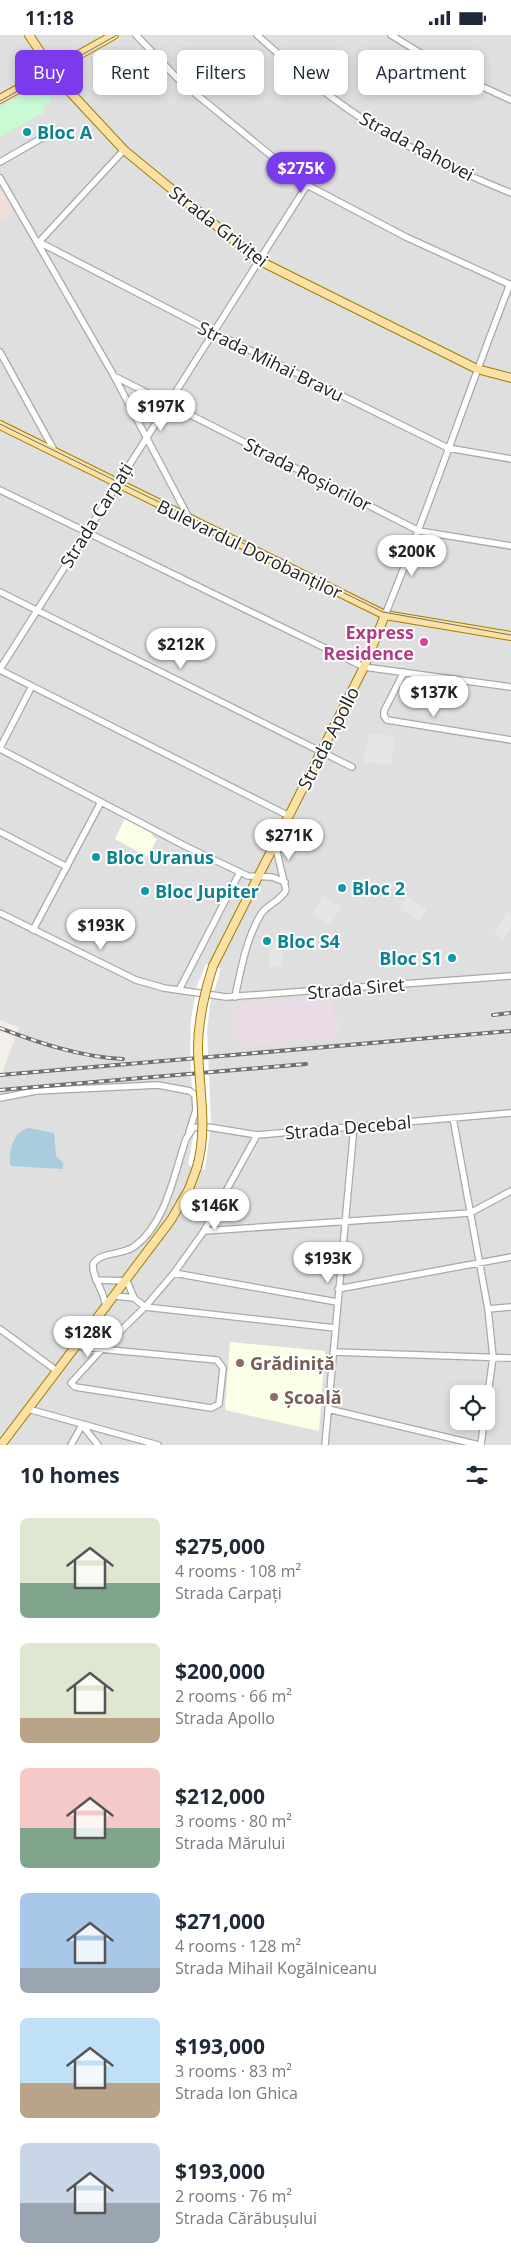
<!DOCTYPE html>
<meta charset="utf-8">
<style>
body{margin:0;font-family:"Open Sans",sans-serif;background:#f2f2f3;color:#1f2937;height:100vh;display:flex;flex-direction:column;font-size:19px;white-space:nowrap}
*{box-sizing:border-box;margin:0}
p{font-size:16px;color:#747a83}
.icon{flex:none;width:28px;height:28px;fill:none;stroke:currentColor;stroke-width:2;stroke-linecap:round;stroke-linejoin:round}
.map{position:relative;height:1410px;overflow:hidden}
.sheet{display:flex;flex-direction:column;background:#fff;flex:1}
.sheet>*{flex:none}
.top-card{position:absolute;left:15px;top:15px;width:481px;height:45px;display:flex;gap:10px}
.buttons{position:absolute;left:450px;top:1350px;display:grid;gap:10px}
.buttons a{display:grid;place-items:center;width:45px;height:45px;border-radius:8px;background:#fff;box-shadow:0 2px 8px #0003;font-size:25px}
.price{position:absolute;translate:-50% -42px;padding:0 11px;border-radius:18px;background:#fff;color:#222;font-size:16px;line-height:32px;filter:drop-shadow(0 1px 2px #0008)}
.price::after{content:'';position:absolute;left:50%;top:30px;width:15px;height:11px;margin-left:-8px;background:inherit;clip-path:polygon(0 0,100% 0,50% 100%)}
.price.active{background:#7c3aed;color:#fff}
ul{padding:0;list-style:none}
li{display:flex;align-items:center;gap:15px;height:125px;padding:0 20px}
li span{display:grid;place-items:center;flex:none;width:140px;height:100px;border-radius:8px;color:#555}
li>.icon{margin-inline-start:auto}
span .icon{width:60px;height:60px;fill:#fffc;stroke-width:1}
li b{font-size:21px}
h2{display:flex;justify-content:space-between;align-items:center;height:60px;padding:0 20px;font-size:21px}
.chip{padding:0 18px;border-radius:8px;background:#fff;box-shadow:0 2px 8px #0003;font-size:18px;line-height:45px}
.chip.active{background:#7c3aed;color:#fff}
.status{display:flex;justify-content:space-between;align-items:center;height:35px;padding:0 25px;background:#fff;direction:ltr}
.status svg{height:14px;fill:currentColor}
.map>svg:first-child{display:block}
</style>
<div class="status"><b>11:18</b><svg viewBox="0 0 49 12"><path d="M0 12V9h3v3zM5 12V6h3v6zM10 12V3h3v9zM15 12V0h3v12zM26 1h20v11H26zM47 4h2v5h-2z"/></svg></div>
<div class="map">
<svg width="511" height="1410" viewBox="0 0 511 1410">
<rect width="100%" height="100%" fill="#f2f0e9"/>
<path fill="#e0dfdf" fill-rule="evenodd" d="M0,0H511V1410H0V1043L19,993L0,985ZM459,1359H486V1386H459Z"/>
<path fill="#f2ddd9" d="M0,153L14,179L0,186Z"/>
<path fill="#ebdbe6" d="M331,963L333,982H338L339,997L333,998V1003L243,1011L242,1002H234L232,974L240,973V969Z"/>
<path fill="#fbffe5" d="M125,783L152,797L153,802L157,804L148,822L115,804Z
M230,1307L325,1316L319,1396L225,1375Z"/>
<path fill="#c8fad3" d="M42,48L52,65L43,72L45,77L0,102V72Z"/>
<path fill="#e6e6e6" d="M405,640L420,643L416,663L397,659Z
M370,699L394,701L391,730L363,727Z
M323,861L341,872L330,890L312,879Z
M407,861L427,874L419,886L399,873Z
M507,877L511,880V892L503,904L494,899Z
M281,895L290,900L282,914L283,931L269,933V919Z"/>
<path fill="#aaccdf" d="M29,1093L54,1098L56,1121L64,1129L62,1134L11,1131C7,1118 14,1095 29,1093Z"/>
<path fill="#fff" d="M206,929L221,934L210,969L207,996L211,1089L205,1135L188,1130L194,1098L190,1014L191,984L197,951Z"/>
<g fill="none" stroke-linecap="round" stroke-linejoin="round">
<defs>
<path id="minor" d="M136,0L180,46L307,150L406,202L511,250
M257,0C295,34 334,67 377,93C419,119 465,139 511,158
M391,0L453,38L511,65
M124,115L39,207L213,297L448,413L511,424
M0,127L42,103
M0,143L114,341L190,485
M0,317L55,417
M114,341L419,496L511,511
M0,455L364,632L511,652
M0,557L352,732
M385,580C430,471 467,359 510,249
M0,634L307,150
M0,635L289,781
M404,637L384,676V681L387,685L511,705
M0,713L32,651
M0,714L185,811L248,841L272,842L285,847
M0,797L67,832
M0,878L136,945L164,953L226,962L511,941
M33,895L101,767
M179,955L240,837
M235,962C241,934 246,904 261,879C268,869 281,866 286,855L275,809
M0,1063L36,1056L158,1050L190,1056L195,1060L196,1075L189,1097
M453,1083L488,1274L493,1322L486,1374
M204,1196L470,1178L511,1156
M174,1238L337,1267
M96,1245L127,1246L134,1263L145,1272L335,1293
M338,1254L511,1222
M115,1261L134,1263
M106,1273C105,1256 92,1244 93,1229C101,1216 122,1221 135,1211C166,1188 174,1139 186,1104L193,1093L202,1091L257,1100L511,1078
M488,1274L511,1272
M0,1294L57,1336
M76,1311L110,1315L217,1325L223,1333L219,1369L211,1373L75,1352L71,1348L102,1314L145,1272L174,1238L204,1196L257,1100
M333,1317L511,1323
M28,1374L158,1410
M328,1374L479,1410
M71,1410L82,1390L98,1410
M325,1410L354,1091
M481,1410L484,1386"/>
<path id="major" d="M29,0L58,44L124,115L258,225L477,334L511,343
M0,64L114,0
M0,390L385,580L511,601
M213,931L364,632L385,580
M1,1410L171,1185L189,1154L197,1132"/>
</defs>
<use href="#minor" stroke="#a9a9a9" stroke-width="8"/>
<use href="#major" stroke="#9f7f01" stroke-width="10"/>
<use href="#minor" stroke="#fff" stroke-width="5.5"/>
<use href="#major" stroke="#fce1a4" stroke-width="8"/>
<path stroke="#707070" stroke-width="1" d="M0,66L117,0
M0,389L383,577L511,600"/>
<defs>
<path id="rail" d="M493,980L511,978
M0,993C39,1008 81,1022 123,1024
M0,1040L511,996
M0,1055L306,1029"/>
</defs>
<use href="#rail" stroke="#707070" stroke-width="4"/>
<use href="#rail" stroke="#fff" stroke-width="2" stroke-dasharray="5.5" stroke-linecap="butt"/>
<defs>
<path id="major-bridge" d="M197,1132C208,1093 199,1054 198,1014C198,985 204,959 213,931"/>
</defs>
<use href="#major-bridge" stroke="#9f7f01" stroke-width="10" stroke-linecap="butt"/>
<use href="#major-bridge" stroke="#fce1a4" stroke-width="8"/>
</g>
<g fill="#0f9aa8" stroke="#fff" stroke-width="2">
<circle cx="27" cy="97" r="5"/>
<circle cx="96" cy="822" r="5"/>
<circle cx="342" cy="853" r="5"/>
<circle cx="145" cy="856" r="5"/>
<circle cx="267" cy="906" r="5"/>
<circle cx="452" cy="923" r="5"/>
</g>
<circle fill="#d1479c" stroke="#fff" stroke-width="2" cx="424" cy="607" r="5"/>
<g fill="#8d6e63" stroke="#fff" stroke-width="2">
<circle cx="240" cy="1328" r="5"/>
<circle cx="274" cy="1362" r="5"/>
</g>
<g text-anchor="middle" dominant-baseline="central" stroke-width="4" stroke-linejoin="round" paint-order="stroke">
<g font-size="18" font-weight="bold" fill="#0d838f" stroke="#fff" text-anchor="start">
<text x="37" y="97">Bloc A</text>
<text x="106" y="822">Bloc Uranus</text>
<text x="352" y="853">Bloc 2</text>
<text x="155" y="856">Bloc Jupiter</text>
<text x="277" y="906">Bloc S4</text>
<text x="442" y="923" text-anchor="end">Bloc S1</text>
</g>
<g font-size="18" fill="#222" stroke="#fff">
<text transform="translate(417 111) rotate(28)">Strada Rahovei</text>
<text transform="translate(219 191) rotate(38)">Strada Griviței</text>
<text transform="translate(271 326) rotate(26)">Strada Mihai Bravu</text>
<text transform="translate(308 439) rotate(27)">Strada Roșiorilor</text>
<text transform="translate(96 480) rotate(-58)">Strada Carpați</text>
<text transform="translate(250 514) rotate(26)">Bulevardul Dorobanților</text>
<text transform="translate(328 703) rotate(-63)">Strada Apollo</text>
<text transform="translate(356 953) rotate(-5)">Strada Siret</text>
<text transform="translate(348 1092) rotate(-5)">Strada Decebal</text>
</g>
<g font-size="18" font-weight="bold" fill="#b23c85" stroke="#fff" text-anchor="end">
<text x="414" y="597">Express<tspan x="414" dy="21">Residence</tspan></text>
</g>
<g font-size="18" font-weight="bold" fill="#785e54" stroke="#fff" text-anchor="start">
<text x="250" y="1328">Grădiniță</text>
<text x="284" y="1362">Școală</text>
</g>
</g>
</svg>
<div class="buttons">
<a><svg class="icon" aria-label="locate" viewBox="0 0 24 24"><circle cx="12" cy="12" r="6"/><path d="M12 2v4M12 18v4M2 12h4M18 12h4"/></svg></a>
</div>
<b class="price active" style="left:301px;top:159px">$275K</b>
<b class="price" style="left:161px;top:397px">$197K</b>
<b class="price" style="left:412px;top:542px">$200K</b>
<b class="price" style="left:181px;top:635px">$212K</b>
<b class="price" style="left:434px;top:683px">$137K</b>
<b class="price" style="left:289px;top:826px">$271K</b>
<b class="price" style="left:101px;top:916px">$193K</b>
<b class="price" style="left:215px;top:1196px">$146K</b>
<b class="price" style="left:328px;top:1249px">$193K</b>
<b class="price" style="left:88px;top:1323px">$128K</b>
<div class="top-card">
<a class="chip active">Buy</a>
<a class="chip">Rent</a>
<a class="chip">Filters</a>
<a class="chip">New</a>
<a class="chip">Apartment</a>
</div>
</div>
<section class="sheet">
<h2>10 homes<svg class="icon" aria-label="filters" viewBox="0 0 24 24"><path d="M4 7h16M4 17h16"/><circle cx="9" cy="7" r="2"/><circle cx="15" cy="17" r="2"/></svg></h2>
<ul>
<li><span style="background:linear-gradient(#dfe7d0 65%,#7fa58c 0)"><svg class="icon" aria-label="home" viewBox="0 0 24 24"><path d="M3 11l9-7 9 7M6 9v11h12V9"/></svg></span><div><b>$275,000</b><p>4 rooms · 108 m²</p><p>Strada Carpați</p></div></li>
<li><span style="background:linear-gradient(#dfe7d0 75%,#b9a48a 0)"><svg class="icon" aria-label="home" viewBox="0 0 24 24"><path d="M3 11l9-7 9 7M6 9v11h12V9"/></svg></span><div><b>$200,000</b><p>2 rooms · 66 m²</p><p>Strada Apollo</p></div></li>
<li><span style="background:linear-gradient(#f6c9c9 60%,#7fa58c 0)"><svg class="icon" aria-label="home" viewBox="0 0 24 24"><path d="M3 11l9-7 9 7M6 9v11h12V9"/></svg></span><div><b>$212,000</b><p>3 rooms · 80 m²</p><p>Strada Mărului</p></div></li>
<li><span style="background:linear-gradient(#a9c7e8 75%,#9aa5b1 0)"><svg class="icon" aria-label="home" viewBox="0 0 24 24"><path d="M3 11l9-7 9 7M6 9v11h12V9"/></svg></span><div><b>$271,000</b><p>4 rooms · 128 m²</p><p>Strada Mihail Kogălniceanu</p></div></li>
<li><span style="background:linear-gradient(#bfe0f5 65%,#b9a48a 0)"><svg class="icon" aria-label="home" viewBox="0 0 24 24"><path d="M3 11l9-7 9 7M6 9v11h12V9"/></svg></span><div><b>$193,000</b><p>3 rooms · 83 m²</p><p>Strada Ion Ghica</p></div></li>
<li><span style="background:linear-gradient(#c9d6e8 60%,#9aa5b1 0)"><svg class="icon" aria-label="home" viewBox="0 0 24 24"><path d="M3 11l9-7 9 7M6 9v11h12V9"/></svg></span><div><b>$193,000</b><p>2 rooms · 76 m²</p><p>Strada Cărăbușului</p></div></li>
</ul>
</section>
